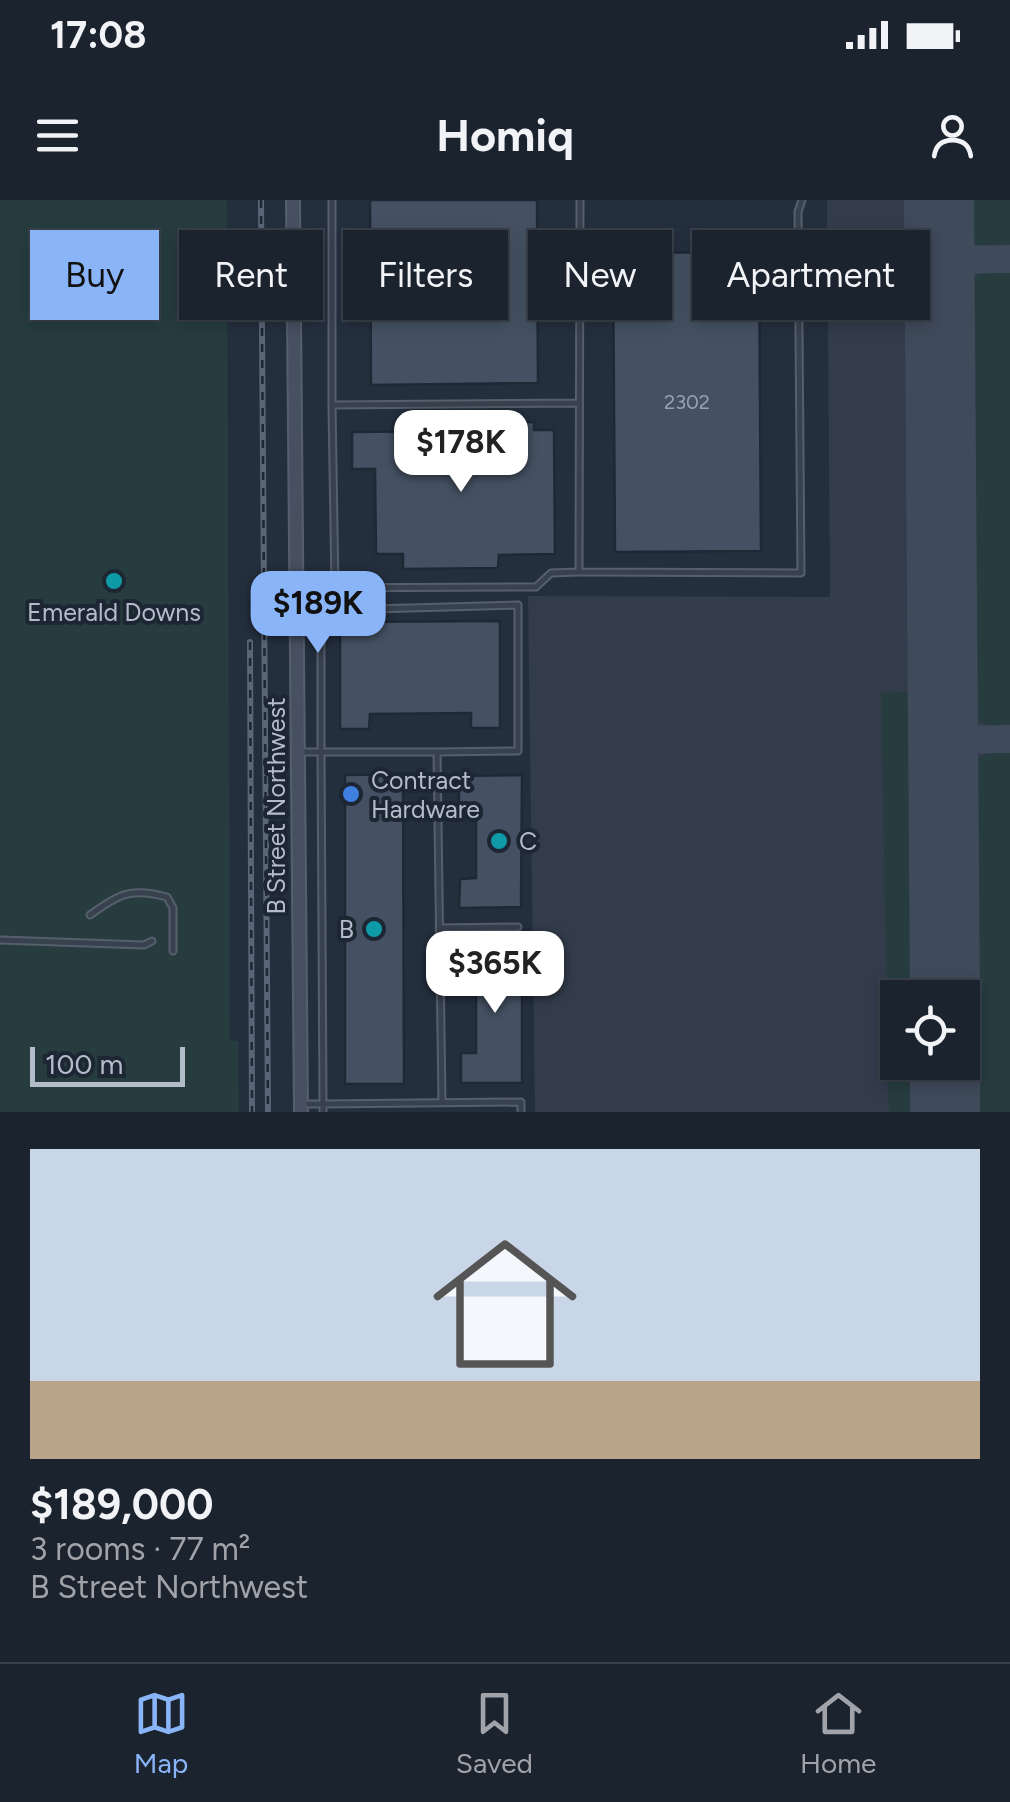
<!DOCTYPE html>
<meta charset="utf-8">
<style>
body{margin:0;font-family:Figtree,sans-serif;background:#282f3a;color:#f1f3f6;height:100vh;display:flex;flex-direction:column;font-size:38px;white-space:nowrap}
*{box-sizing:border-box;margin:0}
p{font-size:32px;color:#a0a4aa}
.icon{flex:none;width:55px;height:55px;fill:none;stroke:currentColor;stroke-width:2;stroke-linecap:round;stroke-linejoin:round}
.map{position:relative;height:912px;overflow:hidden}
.details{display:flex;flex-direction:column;background:#1b232e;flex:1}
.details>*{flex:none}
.banner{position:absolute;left:30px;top:30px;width:950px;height:90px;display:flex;gap:20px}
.buttons{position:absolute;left:880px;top:780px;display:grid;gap:20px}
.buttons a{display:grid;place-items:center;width:100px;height:100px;border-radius:0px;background:#1b232e;box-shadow:0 5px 15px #0003,0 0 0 2px #39404a;font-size:50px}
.scale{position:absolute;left:30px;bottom:25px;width:155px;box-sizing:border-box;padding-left:10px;border:5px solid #b4bcc9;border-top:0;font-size:28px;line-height:35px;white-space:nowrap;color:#b4bcc9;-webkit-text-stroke:8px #1d2633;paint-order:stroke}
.price{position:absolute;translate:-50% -85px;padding:0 22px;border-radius:20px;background:#fff;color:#222;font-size:32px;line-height:65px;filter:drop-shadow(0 2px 5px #0008)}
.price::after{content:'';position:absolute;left:50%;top:60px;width:30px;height:22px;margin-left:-15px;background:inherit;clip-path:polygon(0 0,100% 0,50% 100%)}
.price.selected{background:#8ab4f8;color:#111}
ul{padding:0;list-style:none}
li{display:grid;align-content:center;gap:20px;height:530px;padding:0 30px}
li+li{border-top:2px solid #39404a}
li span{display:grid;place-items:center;height:310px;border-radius:0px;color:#555}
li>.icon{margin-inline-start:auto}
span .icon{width:180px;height:180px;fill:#fffc;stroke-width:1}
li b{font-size:42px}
.tag{padding:0 35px;border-radius:0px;background:#1b232e;box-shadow:0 5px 15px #0003,0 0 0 2px #39404a;font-size:35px;line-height:90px}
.tag.selected{background:#8ab4f8;color:#111}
.status{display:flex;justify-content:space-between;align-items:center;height:70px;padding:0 50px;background:#1b232e;direction:ltr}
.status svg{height:28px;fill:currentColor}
header{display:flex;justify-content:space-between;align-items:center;height:130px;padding:0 30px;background:#1b232e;font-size:45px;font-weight:700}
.tabs{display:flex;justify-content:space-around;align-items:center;height:140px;border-top:2px solid #39404a;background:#1b232e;font-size:28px;color:#a0a4aa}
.tabs a{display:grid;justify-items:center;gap:5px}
.tabs .selected{color:#8ab4f8}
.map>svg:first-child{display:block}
</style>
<div class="status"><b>17:08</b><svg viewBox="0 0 49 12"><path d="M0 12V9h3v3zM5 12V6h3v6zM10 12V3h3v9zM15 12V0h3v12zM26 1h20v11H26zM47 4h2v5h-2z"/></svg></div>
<header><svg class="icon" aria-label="menu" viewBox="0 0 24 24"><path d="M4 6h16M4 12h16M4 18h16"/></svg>Homiq<svg class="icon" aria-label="person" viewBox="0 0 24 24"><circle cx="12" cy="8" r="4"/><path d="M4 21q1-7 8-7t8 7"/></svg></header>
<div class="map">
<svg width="1010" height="912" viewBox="0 0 1010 912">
<rect width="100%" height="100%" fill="#242f3e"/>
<path fill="#323c4b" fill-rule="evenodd" d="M827,0H1010V912H535L528,396L830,397ZM898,798H962V862H898Z"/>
<path fill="#263c3f" d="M0,0H227L230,841H238L239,912H0Z
M960,0H1010V49C970,53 961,36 960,0Z
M1003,69H1010V529C986,527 977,523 963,503L961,102L969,80L986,71Z
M925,491L929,551L928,797L898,798V862L927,863V912H889L881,493Z
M1005,549H1010V912H966L964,586C973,558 977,556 1005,549Z"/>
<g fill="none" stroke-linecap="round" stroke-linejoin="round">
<path stroke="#3f4a5a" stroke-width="28" d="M939,60L1010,59
M943,540L1010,539"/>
<path stroke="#3f4a5a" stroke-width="70" d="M939,0L945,798
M945,862V912"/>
</g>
<path fill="#455162" stroke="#1f2835" stroke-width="2.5" d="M370,0H537L538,183L371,185Z
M759,52L761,351L615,352L613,53Z
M523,222H534V230H554L555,354L499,355L498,368L403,369V354H376L375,269H352V232L522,230Z
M500,421V528H471V513L370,514L369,529H340V422Z
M403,574L404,884H345V575Z
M522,575L521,707L459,708L460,679L476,678V603H459V576Z
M461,750H522V883H461V853H476V779H460Z"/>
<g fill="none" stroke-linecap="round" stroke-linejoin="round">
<defs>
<path id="lane" d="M580,0L579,372L801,373L798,12L802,0
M332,205V0
M299,388L536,387L551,373L578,372
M335,388L332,205L579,203
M299,411L518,405V551L437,552L442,902
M301,552H321V410
M90,715C120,694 130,687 167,697L173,708V751
M439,728L518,727
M0,740L144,745L152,741
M304,904H323L321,552H437
M323,912V904L521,902V912"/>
<path id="secondary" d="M293,0L301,912"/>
</defs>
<use href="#lane" stroke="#565f6c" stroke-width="9"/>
<use href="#secondary" stroke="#565f6c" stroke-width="16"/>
<use href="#lane" stroke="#38414e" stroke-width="5"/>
<use href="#secondary" stroke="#465061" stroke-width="12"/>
<defs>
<path id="rail" d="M261,0L268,912
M250,442L252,912"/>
</defs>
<use href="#rail" stroke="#5a6575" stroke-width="6"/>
<use href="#rail" stroke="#1d2633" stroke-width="2.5" stroke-dasharray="8" stroke-linecap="butt"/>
</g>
<g fill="#0f9aa8" stroke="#1d2633" stroke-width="4">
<circle cx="114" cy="381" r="10"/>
<circle cx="499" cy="641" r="10"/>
<circle cx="374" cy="729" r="10"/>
</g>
<circle fill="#3f7fe0" stroke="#1d2633" stroke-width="4" cx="351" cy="594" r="10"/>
<g text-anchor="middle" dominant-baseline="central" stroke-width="8" stroke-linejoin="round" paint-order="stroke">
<g font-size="20" fill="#98a1af">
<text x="687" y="202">2302</text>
</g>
<g font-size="25" fill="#b4bcc9" stroke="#1d2633" text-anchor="start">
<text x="114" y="412" text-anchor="middle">Emerald Downs</text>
<text x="371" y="580">Contract<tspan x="371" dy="29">Hardware</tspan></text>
<text x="519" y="641">C</text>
<text x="354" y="729" text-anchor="end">B</text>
</g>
<g font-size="25" fill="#b4bcc9" stroke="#1d2633">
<text transform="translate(276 606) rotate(-90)">B Street Northwest</text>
</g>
</g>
</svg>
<div class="buttons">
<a><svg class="icon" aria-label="locate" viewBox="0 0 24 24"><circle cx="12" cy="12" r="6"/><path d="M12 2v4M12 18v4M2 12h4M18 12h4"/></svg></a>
</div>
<div class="scale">100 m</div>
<b class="price" style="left:461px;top:295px">$178K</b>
<b class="price selected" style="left:318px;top:456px">$189K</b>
<b class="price" style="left:495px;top:816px">$365K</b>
<div class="banner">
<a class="tag selected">Buy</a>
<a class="tag">Rent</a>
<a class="tag">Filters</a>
<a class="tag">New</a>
<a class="tag">Apartment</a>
</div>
</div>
<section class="details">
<ul>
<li><span style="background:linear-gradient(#c9d6e8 75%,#b9a48a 0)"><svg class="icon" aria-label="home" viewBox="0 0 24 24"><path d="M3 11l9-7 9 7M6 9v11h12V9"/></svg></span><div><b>$189,000</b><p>3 rooms · 77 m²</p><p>B Street Northwest</p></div></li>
</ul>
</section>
<nav class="tabs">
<a class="selected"><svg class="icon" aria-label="map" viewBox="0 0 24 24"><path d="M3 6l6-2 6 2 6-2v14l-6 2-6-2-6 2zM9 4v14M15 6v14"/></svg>Map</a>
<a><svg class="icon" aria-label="saved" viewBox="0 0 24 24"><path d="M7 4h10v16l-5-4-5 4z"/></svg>Saved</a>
<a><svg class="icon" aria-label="home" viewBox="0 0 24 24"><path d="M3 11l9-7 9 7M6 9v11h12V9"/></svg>Home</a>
</nav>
